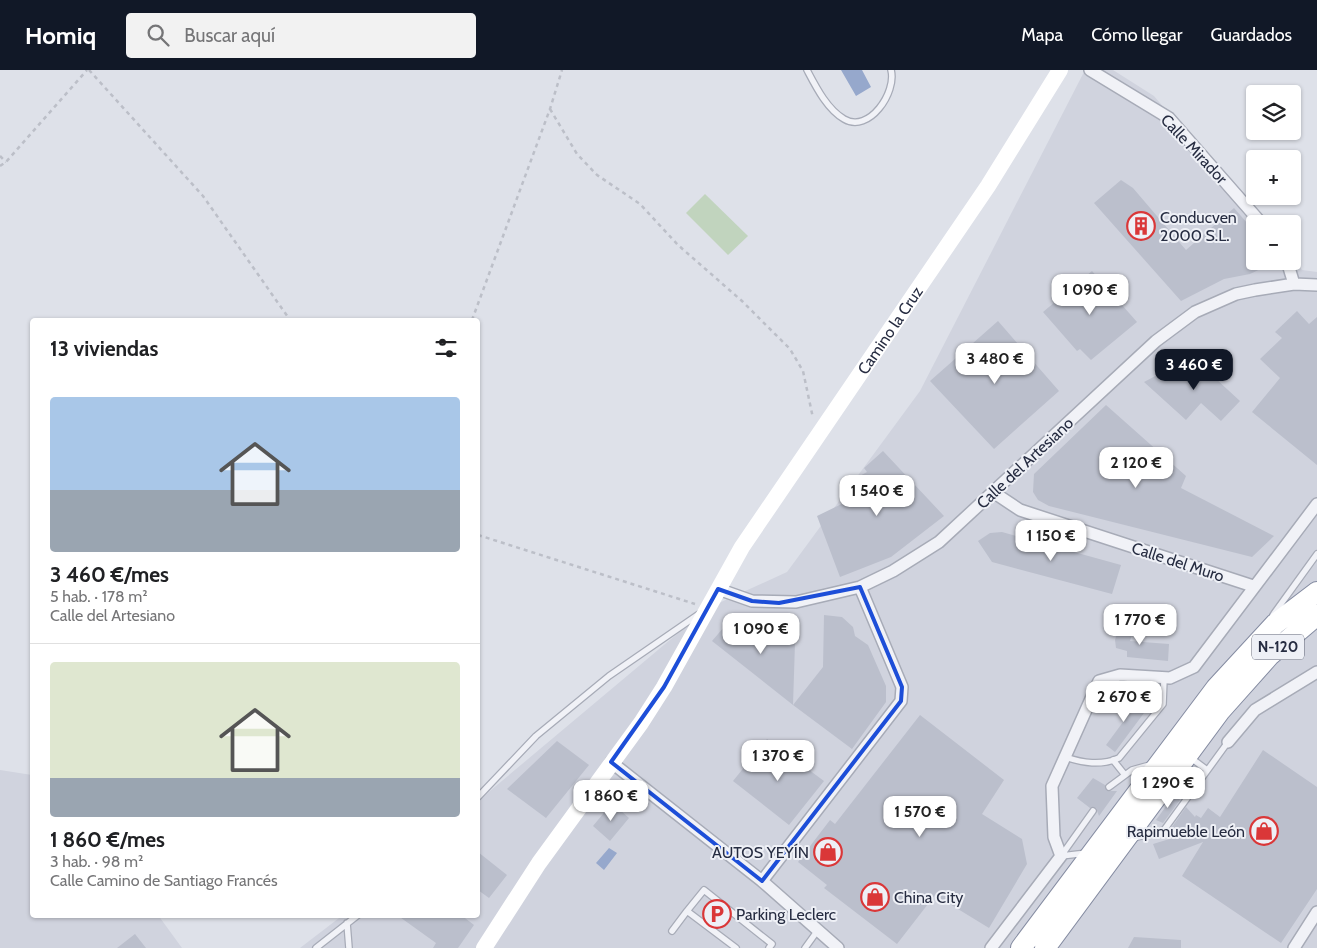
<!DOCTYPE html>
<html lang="es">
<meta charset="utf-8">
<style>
body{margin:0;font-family:Cabin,sans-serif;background:#f2f2f2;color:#202124;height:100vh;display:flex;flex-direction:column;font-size:19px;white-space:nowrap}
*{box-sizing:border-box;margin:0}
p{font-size:16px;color:#757577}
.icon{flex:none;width:28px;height:28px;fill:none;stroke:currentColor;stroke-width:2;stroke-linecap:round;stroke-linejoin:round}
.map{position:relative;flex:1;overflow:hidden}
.side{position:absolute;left:30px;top:248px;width:450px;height:600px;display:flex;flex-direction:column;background:#fff;border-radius:5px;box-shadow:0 1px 4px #0004}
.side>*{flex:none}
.tools{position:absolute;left:1246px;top:15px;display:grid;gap:10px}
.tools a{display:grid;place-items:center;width:55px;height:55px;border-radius:5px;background:#fff;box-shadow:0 1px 4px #0004;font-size:25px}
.price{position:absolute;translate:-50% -42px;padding:0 11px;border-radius:10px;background:#fff;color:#222;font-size:16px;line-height:32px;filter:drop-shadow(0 1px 2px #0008)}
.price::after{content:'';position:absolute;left:50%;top:30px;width:15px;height:11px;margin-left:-8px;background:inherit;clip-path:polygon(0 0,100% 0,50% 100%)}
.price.selected{background:#111827;color:#fff}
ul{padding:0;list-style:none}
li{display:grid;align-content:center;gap:10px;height:265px;padding:0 20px}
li+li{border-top:1px solid #e0e0e0}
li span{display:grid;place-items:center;height:155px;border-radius:5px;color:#555}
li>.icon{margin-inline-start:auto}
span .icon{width:90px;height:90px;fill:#fffc;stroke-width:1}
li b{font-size:21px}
h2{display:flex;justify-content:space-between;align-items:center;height:60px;padding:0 20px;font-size:21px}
header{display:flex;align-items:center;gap:30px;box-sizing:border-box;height:70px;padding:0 25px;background:#111827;color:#fff}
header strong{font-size:24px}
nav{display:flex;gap:28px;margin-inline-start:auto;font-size:18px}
.search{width:350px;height:45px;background:#f2f2f2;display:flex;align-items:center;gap:12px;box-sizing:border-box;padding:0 18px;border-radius:5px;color:#757577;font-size:19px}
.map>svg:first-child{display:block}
</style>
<header>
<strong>Homiq</strong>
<div class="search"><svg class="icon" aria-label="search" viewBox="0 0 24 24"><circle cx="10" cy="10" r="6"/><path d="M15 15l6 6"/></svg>Buscar aquí</div>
<nav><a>Mapa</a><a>Cómo llegar</a><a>Guardados</a></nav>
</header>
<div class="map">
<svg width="1317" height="878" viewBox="0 0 1317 878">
<rect width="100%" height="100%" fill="#dee1e9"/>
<path fill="#d0d3de" d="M1085,0H1113L1154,26L1263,154H1255V191H1292L1293,189L1302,200L1317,202V878H300L343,845H478V731L708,538L787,502L920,321Z
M0,700L32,705V845H158L182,878H0Z"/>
<path fill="#c1d4be" d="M705,124L748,166L728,185L686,143Z"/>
<path fill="#96a8cc" d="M841,0H862L871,17L856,26Z
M609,778L617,783L604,800L596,793Z"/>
<path fill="#bbbfcc" d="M1121,110L1133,118L1186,180L1234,138L1255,162V191H1277L1250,204L1224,209L1181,231L1094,133Z
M1092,201L1137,252L1091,290L1080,279L1077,281L1043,242Z
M1297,241L1309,254L1317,247V395L1252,342L1280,308L1260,289L1282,268L1275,262Z
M998,251L1059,321L994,379L930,311Z
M1191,286L1240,331L1221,351L1201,333L1186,350L1144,312L1161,303L1169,310Z
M1106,335L1186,406L1181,418L1274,466L1252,487L1049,436L1038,430L1033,422L1034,404Z
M883,381L944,446L891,487L840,507L817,446L856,427L847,413L867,402L864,398Z
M1002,462L1121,495L1112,524L992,492L978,471L990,463Z
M824,545L842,547L853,557L855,566L868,575L886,616V632L852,679L793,635L823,597Z
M736,551L765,552V571L795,573L793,635L712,571L724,557Z
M1120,554L1134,558L1130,571L1169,574L1168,591L1127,587V581L1116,578L1115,570Z
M1116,628L1132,640L1135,636L1144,643L1115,682L1106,675L1126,648L1110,637Z
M920,645L1004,710L982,744L1022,769L1027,794L989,858L935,825L897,874L824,818L827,815L798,792L830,750L835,754Z
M767,669L824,711L789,755L733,711Z
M557,671L589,695L546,748L507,719Z
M1263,680L1317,717V819L1281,873L1182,806L1203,772L1159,789L1153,774L1186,764L1172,757L1186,737L1195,747L1196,745L1201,748L1208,738L1220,747Z
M1093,708L1105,715L1107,721H1117L1099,746L1096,738H1090L1077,728Z
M1175,724L1180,730L1163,753L1156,750Z
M612,733L629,748L610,771L593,756Z
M478,782L507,805L489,828L478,820Z
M397,845H461L474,855L458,878H433L436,873Z
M135,864L146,878H117Z
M1134,867L1181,870V878H1128Z"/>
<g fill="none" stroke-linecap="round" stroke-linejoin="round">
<defs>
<path id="lane" d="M807,0C816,17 827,39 844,49C869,64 897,22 891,0
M1273,545L1317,484
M1065,687C1083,693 1101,696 1119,688L1163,634L1164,608
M1191,688L1207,700
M1113,690L1125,705
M1109,717L1132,700L1150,695
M478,727L536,666L609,606L699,544
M1134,768L1164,760L1228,672
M1061,786L1093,741
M1061,786L1087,783
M687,841L704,820L772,874L769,878
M347,853L349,878
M672,861L687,841L736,878
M316,878L358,845
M805,878L818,860"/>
<path id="street" d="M1090,0L1169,48L1262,154
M1287,191L1294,214
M993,422L1020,440L1253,516
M718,519L752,531L796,532L860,517L893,501L939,472L1156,271L1195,242L1236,224L1255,220L1294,214L1317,215
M1228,672L1255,640L1317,602
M611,692L762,811L838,878
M762,811L901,631L902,617L860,517
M991,878L1061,786L1054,767L1052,716L1099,611L1120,605L1170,608L1194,597L1317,434
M1294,878L1317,842"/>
<path id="highway" d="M1021,878L1216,618L1275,554L1317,522
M1045,878L1220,641L1269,586L1317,545"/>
</defs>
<use href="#lane" stroke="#a7abb7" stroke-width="8"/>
<use href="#street" stroke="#a7abb7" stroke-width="14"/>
<use href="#highway" stroke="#848ba1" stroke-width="22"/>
<path stroke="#bcbfc8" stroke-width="2.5" stroke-dasharray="4 4" stroke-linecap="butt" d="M89,0L203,126L290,250
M550,39L577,84L597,105L640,134L678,175L742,231L790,279L803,301L813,348
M0,86L6,92
M0,96L6,92L87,0
M472,250L550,39L562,0
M478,465L695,534"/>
<use href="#lane" stroke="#f1f2f7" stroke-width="5.5"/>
<use href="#street" stroke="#f1f2f7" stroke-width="11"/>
<path stroke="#fff" stroke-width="16" id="s1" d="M484,878L539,793L641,653L664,617L742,477L988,116L1060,0"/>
<use href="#highway" stroke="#fff" stroke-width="20"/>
</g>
<path fill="none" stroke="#1d4ed8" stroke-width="4" stroke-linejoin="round" d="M860,517L902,617L901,631L762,811L611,692L664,617L718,519L752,531L779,533Z"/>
<defs>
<symbol id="building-ring" viewBox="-11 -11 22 22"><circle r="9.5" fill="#eef0f6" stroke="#da3738" stroke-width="1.5"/><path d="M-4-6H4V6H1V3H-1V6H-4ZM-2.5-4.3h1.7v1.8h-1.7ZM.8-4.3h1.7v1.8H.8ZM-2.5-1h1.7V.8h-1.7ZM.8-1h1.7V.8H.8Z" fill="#da3738"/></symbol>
<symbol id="shop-ring" viewBox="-11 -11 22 22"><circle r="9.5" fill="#eef0f6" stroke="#da3738" stroke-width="1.5"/><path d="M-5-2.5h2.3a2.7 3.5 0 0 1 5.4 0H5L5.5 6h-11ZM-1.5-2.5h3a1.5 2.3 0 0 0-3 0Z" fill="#da3738"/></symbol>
<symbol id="parking-ring" viewBox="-11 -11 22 22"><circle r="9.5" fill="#eef0f6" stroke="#da3738" stroke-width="1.5"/><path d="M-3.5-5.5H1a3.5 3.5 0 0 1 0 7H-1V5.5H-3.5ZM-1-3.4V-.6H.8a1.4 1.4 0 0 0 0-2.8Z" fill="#da3738"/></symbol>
</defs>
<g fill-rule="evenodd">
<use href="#building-ring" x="1125" y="140" width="32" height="32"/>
<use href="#shop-ring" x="1248" y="745" width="32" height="32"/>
<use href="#shop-ring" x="812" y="766" width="32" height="32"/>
<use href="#shop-ring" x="859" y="811" width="32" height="32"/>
<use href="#parking-ring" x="701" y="828" width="32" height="32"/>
</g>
<g text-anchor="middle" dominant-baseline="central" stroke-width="4" stroke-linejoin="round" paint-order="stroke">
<rect fill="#eef0f6" stroke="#626777" stroke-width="1" x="1252" y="564.5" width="52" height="25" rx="4"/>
<g font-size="15" font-weight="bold" fill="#262c41">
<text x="1278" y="577">N-120</text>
</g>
<g font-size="16" fill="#262c41" stroke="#eef0f6">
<text transform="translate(1194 79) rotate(47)">Calle Mirador</text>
<text stroke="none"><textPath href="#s1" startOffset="740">Camino la Cruz</textPath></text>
<text transform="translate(1025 393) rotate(-43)">Calle del Artesiano</text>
<text transform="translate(1178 492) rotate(18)">Calle del Muro</text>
</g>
<g font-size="16" fill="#262c41" stroke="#eef0f6" text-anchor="start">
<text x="1160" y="147">Conducven<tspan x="1160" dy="18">2000 S.L.</tspan></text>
<text x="1245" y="761" text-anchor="end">Rapimueble León</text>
<text x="809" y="782" text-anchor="end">AUTOS YEYÍN</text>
<text x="894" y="827">China City</text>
<text x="736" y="844">Parking Leclerc</text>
</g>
</g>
</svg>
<div class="tools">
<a><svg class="icon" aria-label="layers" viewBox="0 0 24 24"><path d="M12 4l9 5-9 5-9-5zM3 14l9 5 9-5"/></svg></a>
<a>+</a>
<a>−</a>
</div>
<b class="price" style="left:1090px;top:246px">1 090 €</b>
<b class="price" style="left:995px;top:315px">3 480 €</b>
<b class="price selected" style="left:1194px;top:321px">3 460 €</b>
<b class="price" style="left:1136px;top:419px">2 120 €</b>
<b class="price" style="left:877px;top:447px">1 540 €</b>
<b class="price" style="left:1051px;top:492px">1 150 €</b>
<b class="price" style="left:1140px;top:576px">1 770 €</b>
<b class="price" style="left:761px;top:585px">1 090 €</b>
<b class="price" style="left:1124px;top:653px">2 670 €</b>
<b class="price" style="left:778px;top:712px">1 370 €</b>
<b class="price" style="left:1168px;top:739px">1 290 €</b>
<b class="price" style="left:611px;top:752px">1 860 €</b>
<b class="price" style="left:920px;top:768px">1 570 €</b>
<section class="side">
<h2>13 viviendas<svg class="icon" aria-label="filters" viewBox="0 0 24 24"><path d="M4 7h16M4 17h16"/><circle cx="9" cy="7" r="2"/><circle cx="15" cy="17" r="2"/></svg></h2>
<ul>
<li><span style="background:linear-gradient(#a9c7e8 60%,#9aa5b1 0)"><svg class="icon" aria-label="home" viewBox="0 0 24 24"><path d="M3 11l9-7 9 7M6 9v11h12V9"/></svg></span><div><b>3 460 €/mes</b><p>5 hab. · 178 m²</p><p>Calle del Artesiano</p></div></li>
<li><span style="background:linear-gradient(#dfe7d0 75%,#9aa5b1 0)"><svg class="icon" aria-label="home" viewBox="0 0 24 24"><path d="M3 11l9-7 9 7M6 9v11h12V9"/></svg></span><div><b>1 860 €/mes</b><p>3 hab. · 98 m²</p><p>Calle Camino de Santiago Francés</p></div></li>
</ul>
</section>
</div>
